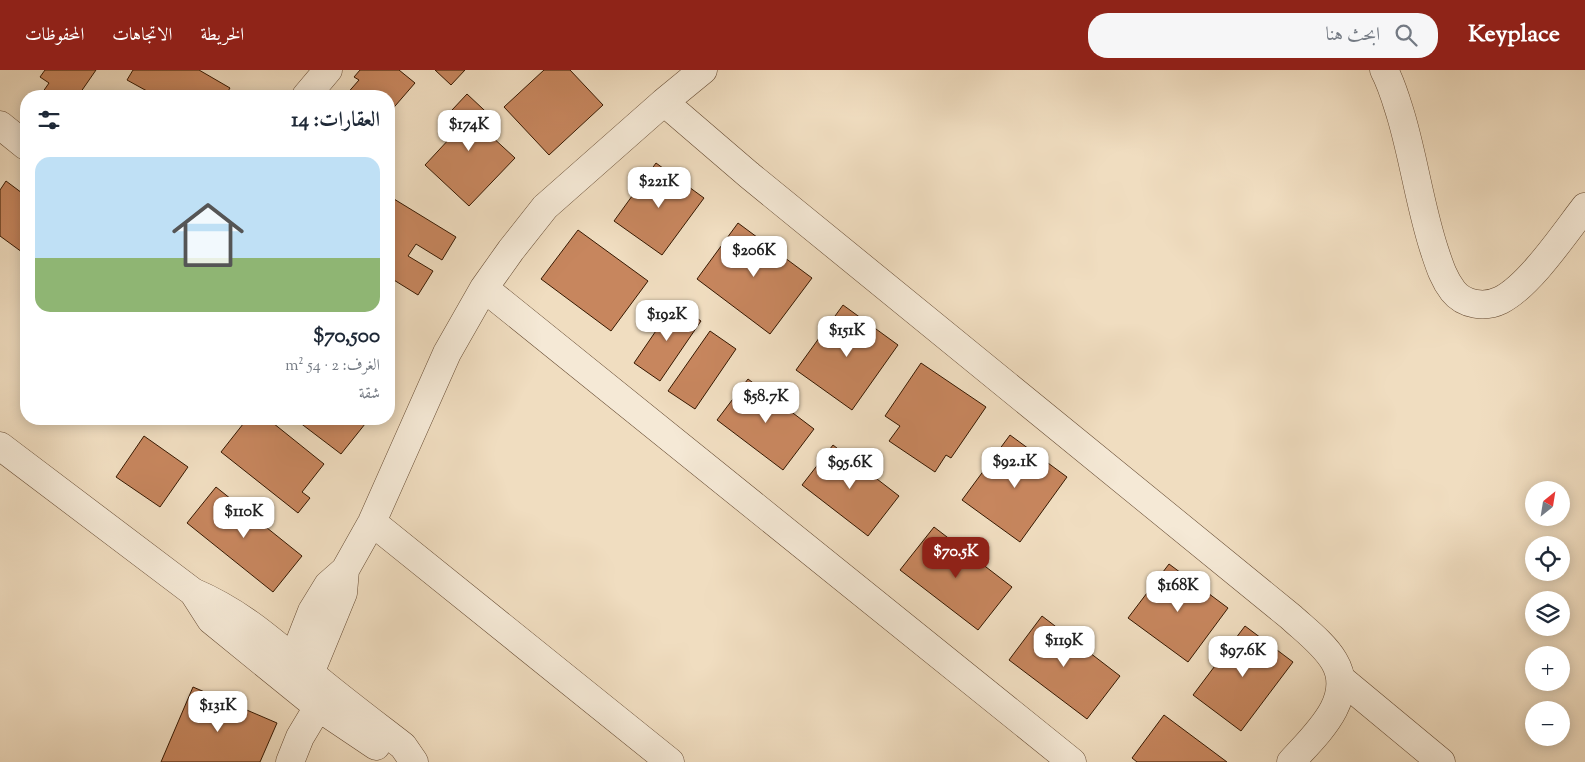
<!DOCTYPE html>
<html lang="ar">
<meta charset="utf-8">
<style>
body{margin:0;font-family:"Sorts Mill Goudy",Amiri,serif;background:#f6f6f7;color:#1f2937;direction:rtl;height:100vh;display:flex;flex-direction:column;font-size:19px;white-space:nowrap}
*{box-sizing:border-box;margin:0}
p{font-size:16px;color:#747a83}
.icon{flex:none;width:28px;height:28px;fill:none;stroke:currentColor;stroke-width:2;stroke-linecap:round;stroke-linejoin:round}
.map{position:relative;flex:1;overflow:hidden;direction:ltr}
.drawer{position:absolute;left:20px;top:20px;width:375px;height:335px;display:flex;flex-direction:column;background:#fff;border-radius:20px;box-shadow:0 2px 12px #0003;direction:rtl}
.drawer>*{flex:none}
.needle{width:32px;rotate:30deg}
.buttons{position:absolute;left:1525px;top:411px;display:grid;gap:10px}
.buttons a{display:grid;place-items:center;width:45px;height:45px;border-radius:50%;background:#fff;box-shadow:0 2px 12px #0003;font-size:25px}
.price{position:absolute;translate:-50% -42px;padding:0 11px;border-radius:10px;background:#fff;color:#222;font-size:16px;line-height:32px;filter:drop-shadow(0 1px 2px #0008)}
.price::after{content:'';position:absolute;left:50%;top:30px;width:15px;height:11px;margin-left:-8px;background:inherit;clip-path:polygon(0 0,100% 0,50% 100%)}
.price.selected{background:#8f2418;color:#fff}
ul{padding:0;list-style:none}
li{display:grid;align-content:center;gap:10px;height:265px;padding:0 15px}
li span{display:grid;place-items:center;height:155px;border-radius:15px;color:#555}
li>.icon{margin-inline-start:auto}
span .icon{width:90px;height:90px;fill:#fffc;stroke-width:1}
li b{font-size:21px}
h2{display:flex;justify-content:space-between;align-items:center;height:60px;padding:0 15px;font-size:21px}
header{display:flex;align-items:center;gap:30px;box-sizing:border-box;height:70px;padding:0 25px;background:#8f2418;color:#fff}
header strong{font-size:24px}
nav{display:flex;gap:28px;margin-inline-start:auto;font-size:18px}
.search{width:350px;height:45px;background:#f6f6f7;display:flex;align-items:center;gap:12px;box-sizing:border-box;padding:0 18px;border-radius:20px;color:#747a83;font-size:19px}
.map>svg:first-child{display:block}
</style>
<header>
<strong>Keyplace</strong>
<div class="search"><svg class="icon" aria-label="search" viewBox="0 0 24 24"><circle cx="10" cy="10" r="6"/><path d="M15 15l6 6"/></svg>ابحث هنا</div>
<nav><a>الخريطة</a><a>الاتجاهات</a><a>المحفوظات</a></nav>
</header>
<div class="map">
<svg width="1585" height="692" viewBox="0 0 1585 692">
<rect width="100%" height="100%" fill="#f0ddc0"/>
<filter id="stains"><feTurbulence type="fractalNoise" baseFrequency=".004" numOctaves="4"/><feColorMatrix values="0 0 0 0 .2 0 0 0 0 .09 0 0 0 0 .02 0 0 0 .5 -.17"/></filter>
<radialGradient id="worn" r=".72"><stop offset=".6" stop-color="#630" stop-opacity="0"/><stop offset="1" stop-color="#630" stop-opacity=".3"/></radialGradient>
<path fill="#c7865e" stroke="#361800" d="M45,0H96L78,26H40L49,13L40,7Z
M133,0H199L230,18L225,26H156L127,10Z
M360,0H399L415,13L389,43V26H345L359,10L354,7Z
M435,0H465L451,15Z
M544,0H570L603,35L549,85L504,37Z
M467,24L499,54L490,65L515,88L469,136L425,95L451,67L438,55Z
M656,93L704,128L662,185L614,151Z
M6,111L26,126V185L0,166V120Z
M394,129L456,167L442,190L416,174L408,186L433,201L418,225L389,207V137Z
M738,153L812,208L770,264L697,209Z
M578,160L648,211L611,261L541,209Z
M675,233L701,251L660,311L634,293Z
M843,235L898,275L852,340L796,300Z
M710,261L736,279L695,339L668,321Z
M921,293L986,337L951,388L946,385L935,402L889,371L900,356L885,346Z
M748,309L814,359L783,400L717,350Z
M247,349H268L324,394L302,422L310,428L298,443L221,382Z
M295,349H369L341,384Z
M1010,365L1067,407L1020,472L962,430Z
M144,366L188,397L160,437L116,407Z
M833,375L899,426L868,466L802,415Z
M216,417L302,486L273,522L187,453Z
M934,457L1012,517L978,560L900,500Z
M1169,494L1228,538L1188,592L1128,548Z
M1042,546L1120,606L1087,649L1009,590Z
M1245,556L1293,592L1241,661L1193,625Z
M193,617L277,653L260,692H161Z
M1164,645L1227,692H1137L1132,688Z"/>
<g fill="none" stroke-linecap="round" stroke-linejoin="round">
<defs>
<path id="minor" d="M1384,0C1392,15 1396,30 1401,46C1414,90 1420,136 1434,179C1439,194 1443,208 1453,221C1464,235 1485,238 1501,230C1530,215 1564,164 1585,137
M306,26L328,0
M664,32L749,105L1291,547C1305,560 1324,574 1334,591C1357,629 1314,666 1291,692
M0,55L26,76
M484,218L1072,692
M0,376L193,522C240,542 271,570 309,602C340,628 372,652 403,676L414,692
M372,452L670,692
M193,522L211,550L318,637L376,676
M1341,609L1441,692
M285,610L312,541L328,515L345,500L372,452L447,283L484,218L511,180L545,137L664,32L703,0
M304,618L343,523L345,500
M290,692L300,667L318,637"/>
</defs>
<use href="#minor" stroke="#644930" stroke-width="29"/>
<use href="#minor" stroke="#f5e9d6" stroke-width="28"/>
</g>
<rect width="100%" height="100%" filter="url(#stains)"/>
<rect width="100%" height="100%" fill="url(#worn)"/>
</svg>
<div class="buttons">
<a><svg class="needle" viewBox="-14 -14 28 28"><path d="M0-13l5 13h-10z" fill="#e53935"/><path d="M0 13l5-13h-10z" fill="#747a83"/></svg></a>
<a><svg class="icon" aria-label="locate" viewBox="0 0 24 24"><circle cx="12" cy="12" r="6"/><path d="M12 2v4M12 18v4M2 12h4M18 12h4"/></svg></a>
<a><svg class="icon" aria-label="layers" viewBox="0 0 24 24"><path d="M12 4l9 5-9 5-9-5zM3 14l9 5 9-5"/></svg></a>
<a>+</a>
<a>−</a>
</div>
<b class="price" style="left:469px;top:82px">$174K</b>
<b class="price" style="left:659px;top:139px">$221K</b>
<b class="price" style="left:754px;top:208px">$206K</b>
<b class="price" style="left:667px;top:272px">$192K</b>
<b class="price" style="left:847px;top:288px">$151K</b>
<b class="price" style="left:766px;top:354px">$58.7K</b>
<b class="price" style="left:1015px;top:419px">$92.1K</b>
<b class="price" style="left:850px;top:420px">$95.6K</b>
<b class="price" style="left:244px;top:469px">$110K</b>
<b class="price selected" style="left:956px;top:509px">$70.5K</b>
<b class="price" style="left:1178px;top:543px">$168K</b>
<b class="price" style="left:1064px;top:598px">$119K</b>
<b class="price" style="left:1243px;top:608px">$97.6K</b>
<b class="price" style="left:218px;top:663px">$131K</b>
<section class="drawer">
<h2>العقارات: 14<svg class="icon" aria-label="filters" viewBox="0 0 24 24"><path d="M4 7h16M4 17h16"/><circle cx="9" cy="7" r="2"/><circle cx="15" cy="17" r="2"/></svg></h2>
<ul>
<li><span style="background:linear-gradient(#bfe0f5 65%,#8fb573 0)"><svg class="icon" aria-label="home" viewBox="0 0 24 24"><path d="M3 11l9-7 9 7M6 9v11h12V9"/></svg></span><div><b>$70,500</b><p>الغرف: 2 · 54 m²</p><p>شقة</p></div></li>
</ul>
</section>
</div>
